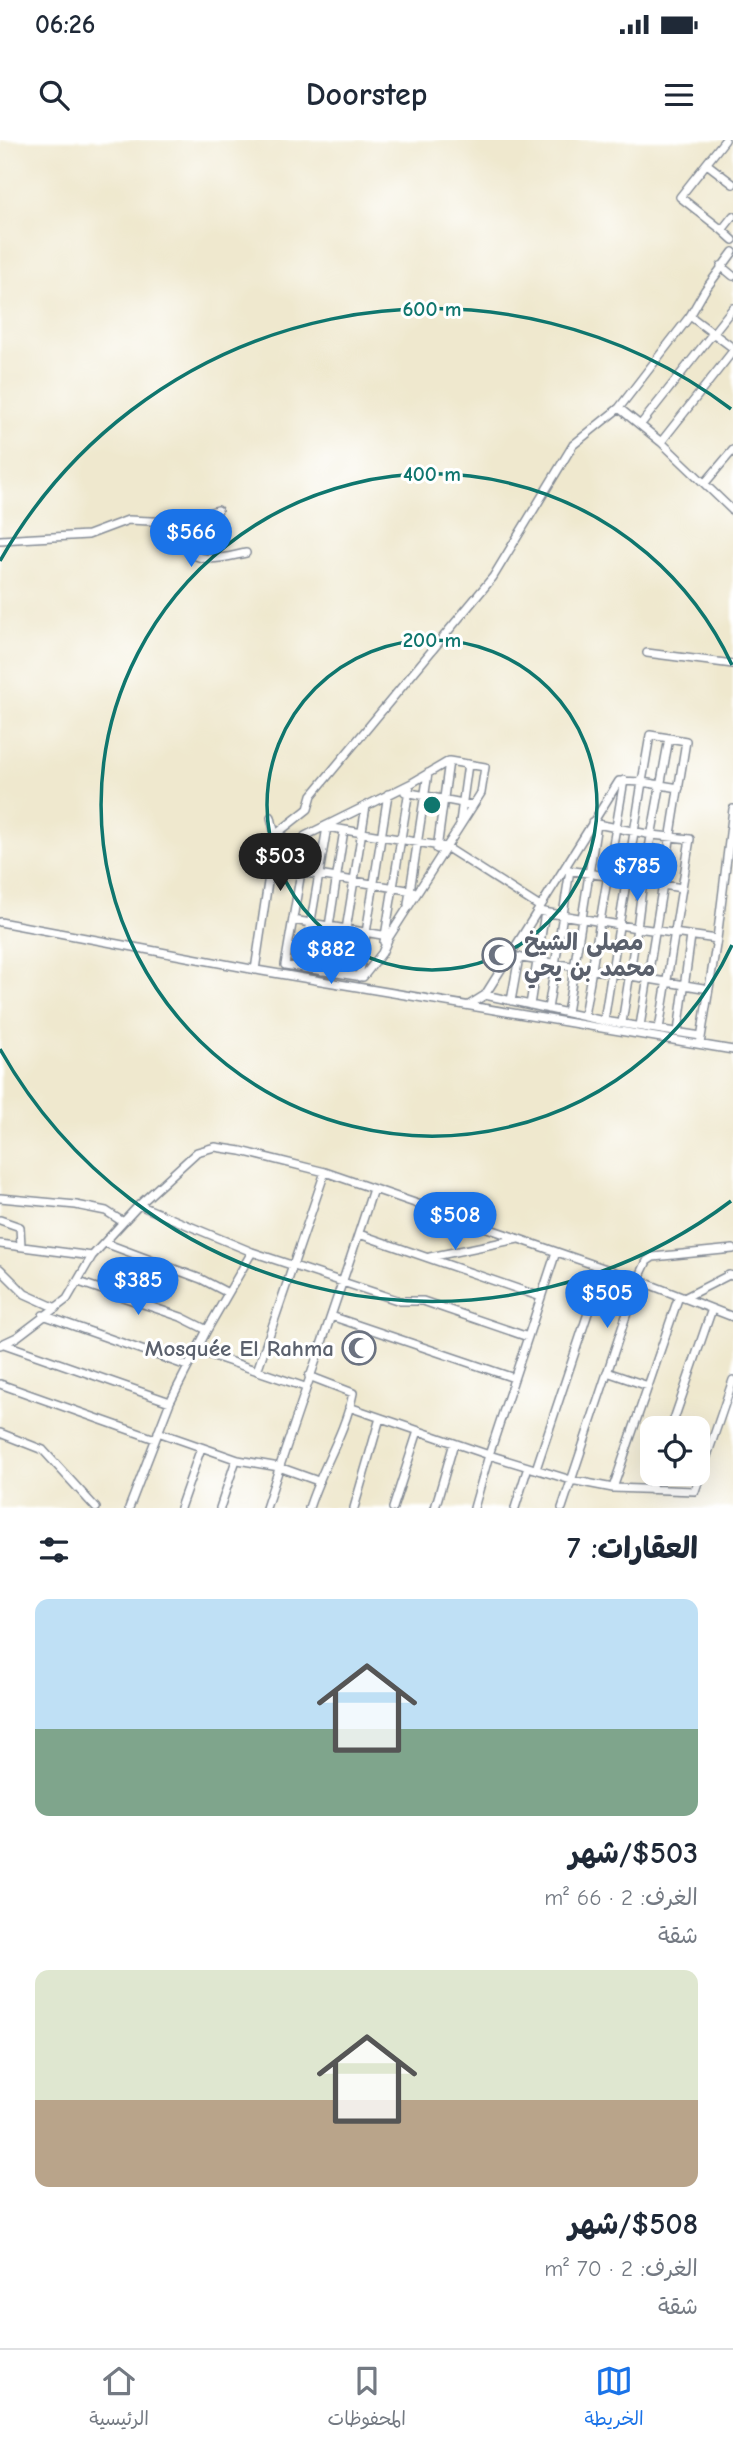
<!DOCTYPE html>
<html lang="ar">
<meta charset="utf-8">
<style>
body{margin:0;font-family:"Comic Neue","Playpen Sans Arabic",sans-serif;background:#f2f2f3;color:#1f2937;direction:rtl;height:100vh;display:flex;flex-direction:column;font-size:26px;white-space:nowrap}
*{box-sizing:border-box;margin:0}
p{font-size:23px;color:#747a83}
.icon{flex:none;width:38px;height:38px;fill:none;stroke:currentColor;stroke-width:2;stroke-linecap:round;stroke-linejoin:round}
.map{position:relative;height:1368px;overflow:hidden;direction:ltr}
.panel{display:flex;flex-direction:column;background:#fff;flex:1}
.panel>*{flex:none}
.fabs{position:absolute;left:640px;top:1276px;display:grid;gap:14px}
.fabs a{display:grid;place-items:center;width:70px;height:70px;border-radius:14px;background:#fff;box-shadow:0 7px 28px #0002;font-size:35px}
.price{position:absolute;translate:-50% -60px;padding:0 16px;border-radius:24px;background:#1a73e8;color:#fff;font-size:23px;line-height:46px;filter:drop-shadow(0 2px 4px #0008)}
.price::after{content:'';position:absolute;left:50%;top:42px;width:21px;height:16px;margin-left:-10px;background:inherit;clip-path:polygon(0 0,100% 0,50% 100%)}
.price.selected{background:#222;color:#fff}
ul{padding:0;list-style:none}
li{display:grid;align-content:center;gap:14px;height:371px;padding:0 35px}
li span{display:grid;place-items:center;height:217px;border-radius:14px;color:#555}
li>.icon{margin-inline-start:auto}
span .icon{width:126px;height:126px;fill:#fffc;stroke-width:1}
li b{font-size:30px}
h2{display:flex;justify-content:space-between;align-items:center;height:84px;padding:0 35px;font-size:30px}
.status{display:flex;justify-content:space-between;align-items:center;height:49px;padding:0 35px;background:#fff;direction:ltr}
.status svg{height:19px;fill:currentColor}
header{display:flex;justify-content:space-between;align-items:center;height:91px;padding:0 35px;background:#fff;font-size:32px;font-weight:700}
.menu{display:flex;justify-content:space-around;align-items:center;height:98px;border-top:2px solid #e0e1e3;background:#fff;font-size:19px;color:#747a83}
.menu a{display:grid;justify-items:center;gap:4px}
.menu .selected{color:#1a73e8}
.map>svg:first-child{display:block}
</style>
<div class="status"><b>06:26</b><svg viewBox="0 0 49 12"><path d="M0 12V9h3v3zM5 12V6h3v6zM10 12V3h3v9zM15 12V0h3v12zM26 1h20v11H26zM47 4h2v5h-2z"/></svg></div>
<header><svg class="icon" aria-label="menu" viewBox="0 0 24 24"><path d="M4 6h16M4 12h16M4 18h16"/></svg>Doorstep<svg class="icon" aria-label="search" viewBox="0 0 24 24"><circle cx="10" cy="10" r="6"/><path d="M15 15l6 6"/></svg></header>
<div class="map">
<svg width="733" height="1368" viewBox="0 0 733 1368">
<rect width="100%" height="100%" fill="#fff"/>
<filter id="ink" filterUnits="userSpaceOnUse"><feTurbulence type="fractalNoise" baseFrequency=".0143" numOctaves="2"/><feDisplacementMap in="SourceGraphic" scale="14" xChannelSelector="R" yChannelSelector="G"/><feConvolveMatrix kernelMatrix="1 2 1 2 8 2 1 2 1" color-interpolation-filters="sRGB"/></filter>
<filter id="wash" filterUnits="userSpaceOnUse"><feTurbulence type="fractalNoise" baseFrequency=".00686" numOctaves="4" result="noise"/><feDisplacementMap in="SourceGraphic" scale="28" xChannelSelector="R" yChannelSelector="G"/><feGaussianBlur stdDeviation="1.57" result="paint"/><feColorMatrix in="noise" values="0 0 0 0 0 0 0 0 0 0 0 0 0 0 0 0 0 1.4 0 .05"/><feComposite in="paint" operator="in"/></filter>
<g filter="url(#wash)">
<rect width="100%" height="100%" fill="#efe8ce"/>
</g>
<g filter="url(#ink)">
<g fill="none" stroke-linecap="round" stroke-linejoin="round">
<defs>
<path id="minor" d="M707,24L733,44
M733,76L722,90L733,100
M722,90L680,57L725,0
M733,112L705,150L690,176L619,268L661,302L733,371
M721,126L733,136
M690,176L733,208
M641,284L733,168
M661,302L733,211
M705,343L733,310
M183,380V405C198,427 225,417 246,413
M0,400L88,395L128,380L174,382L218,370
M647,513L733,524
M449,621L485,627L481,653L389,797L382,813L363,837L285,825L301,732L305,696L410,644Z
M405,652L473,665
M460,682L468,624
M592,683L652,695L690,699L659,889
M275,695L308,669L312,655L493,437L573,305L619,268
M437,709L449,621
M568,730L682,748
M301,732L413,751
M408,764L428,633
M293,780L388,796
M0,782L262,831L733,910
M384,802L410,644
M510,816L709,849
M303,828L327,687L446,707L540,767
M255,830L275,695L271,677
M322,831L344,690
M339,833L366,666
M359,837L388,654
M485,855L604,881L701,896
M511,861L519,817
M469,865L485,855L619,641L642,642L650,595L669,598L643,741L637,788L538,771
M530,865L545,772
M548,869L570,730
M567,873L597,684
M584,876L624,640
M604,881L642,642L679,648
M622,883L637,788L717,799
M640,886L686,601L669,598
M678,892L691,796
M700,904L717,799L733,669
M0,1058L76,1065L106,1071L123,1082
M139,1065L252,1112L400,1161H423L528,1197
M0,1080L20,1087L21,1106
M359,1094L541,1157
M105,1103L201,1139L228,1153
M0,1104L92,1116
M430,1117L518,1099
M0,1129L25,1154L56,1168
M79,1142L181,1177L207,1190
M684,1158L729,1135L733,1136
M43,1175L187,1226
M331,1176L514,1238
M4,1204L170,1262
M0,1205L17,1197L67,1159L92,1116L139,1065L197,1012L215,1007L241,1011L325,1032L638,1140L733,1177
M196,1210L305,1247
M257,1231L325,1032
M607,1232L648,1246
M309,1236L353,1253C345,1294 321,1329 309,1368
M0,1244L155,1299
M349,1267L489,1315L571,1340L613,1348L695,1351L733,1240
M671,1288L712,1169
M158,1292L238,1320L279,1327L318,1341
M0,1293L43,1310L96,1368
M536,1329L603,1128
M613,1348L679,1156
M650,1350L656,1334
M129,1368L170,1262L207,1190L252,1112
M180,1368L201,1308
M220,1368L236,1320
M266,1368C301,1261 339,1156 373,1049
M354,1368L380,1278
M393,1368L418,1291
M435,1368L454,1303
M474,1368L489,1315L556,1112
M515,1368L528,1327
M562,1368L638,1140L647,1121L653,1117L733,1109"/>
</defs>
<use href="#minor" stroke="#858c96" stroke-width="10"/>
<use href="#minor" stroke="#fff" stroke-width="7"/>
</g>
</g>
<g fill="none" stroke="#0f766e" stroke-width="3.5">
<circle cx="432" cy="665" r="165"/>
<path d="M732 805A331 331 0 1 1 732 525"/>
<path d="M731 1061A496 496 0 0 1 0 909M0 421A496 496 0 0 1 731 269"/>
</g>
<defs>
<symbol id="mosque-ring" viewBox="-11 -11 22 22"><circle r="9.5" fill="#fff" stroke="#6b7280" stroke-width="1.5"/><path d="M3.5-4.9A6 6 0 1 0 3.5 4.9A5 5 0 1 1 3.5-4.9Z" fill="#6b7280"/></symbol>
</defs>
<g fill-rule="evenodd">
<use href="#mosque-ring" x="480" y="796" width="38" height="38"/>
<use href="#mosque-ring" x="340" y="1189" width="38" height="38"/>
</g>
<g text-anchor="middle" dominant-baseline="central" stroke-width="6" stroke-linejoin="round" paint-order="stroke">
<g font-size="23" font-weight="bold" fill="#5b616d" stroke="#fff" text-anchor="start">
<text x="524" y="802">مصلى الشيخ<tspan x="524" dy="26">محمد بن يحي</tspan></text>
<text x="334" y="1208" text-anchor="end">Mosquée El Rahma</text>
</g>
</g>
<circle cx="432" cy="665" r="10" fill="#0f766e" stroke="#fff" stroke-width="3.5"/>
<g font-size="21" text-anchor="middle" font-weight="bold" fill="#0f766e" stroke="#fff" stroke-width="6" stroke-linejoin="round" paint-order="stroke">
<text x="432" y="176">600 m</text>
<text x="432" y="341">400 m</text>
<text x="432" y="507">200 m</text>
</g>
</svg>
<div class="fabs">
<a><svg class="icon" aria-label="locate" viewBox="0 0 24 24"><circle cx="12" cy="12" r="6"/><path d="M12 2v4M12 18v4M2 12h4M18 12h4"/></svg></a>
</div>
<b class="price" style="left:191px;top:429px">$566</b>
<b class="price selected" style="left:280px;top:753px">$503</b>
<b class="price" style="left:637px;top:763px">$785</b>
<b class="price" style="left:331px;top:846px">$882</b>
<b class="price" style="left:455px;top:1112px">$508</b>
<b class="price" style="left:138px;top:1177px">$385</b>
<b class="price" style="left:607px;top:1190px">$505</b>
</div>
<section class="panel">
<h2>العقارات: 7<svg class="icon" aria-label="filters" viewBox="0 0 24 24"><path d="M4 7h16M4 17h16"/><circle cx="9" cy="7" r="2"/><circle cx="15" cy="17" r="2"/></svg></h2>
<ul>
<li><span style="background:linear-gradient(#bfe0f5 60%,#7fa58c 0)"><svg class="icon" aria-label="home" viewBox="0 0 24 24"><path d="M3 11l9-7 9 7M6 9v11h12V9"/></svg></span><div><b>$503/شهر</b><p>الغرف: 2 · 66 m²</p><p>شقة</p></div></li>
<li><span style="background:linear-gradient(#dfe7d0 60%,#b9a48a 0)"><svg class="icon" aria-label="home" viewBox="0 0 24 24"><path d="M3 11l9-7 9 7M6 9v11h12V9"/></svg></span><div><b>$508/شهر</b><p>الغرف: 2 · 70 m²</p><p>شقة</p></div></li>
</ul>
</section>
<nav class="menu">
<a class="selected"><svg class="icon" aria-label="map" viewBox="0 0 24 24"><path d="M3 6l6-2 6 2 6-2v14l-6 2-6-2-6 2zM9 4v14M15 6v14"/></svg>الخريطة</a>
<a><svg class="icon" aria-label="saved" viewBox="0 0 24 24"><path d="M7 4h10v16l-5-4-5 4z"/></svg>المحفوظات</a>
<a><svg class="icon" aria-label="home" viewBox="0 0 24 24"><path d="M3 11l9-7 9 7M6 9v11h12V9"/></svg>الرئيسية</a>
</nav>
